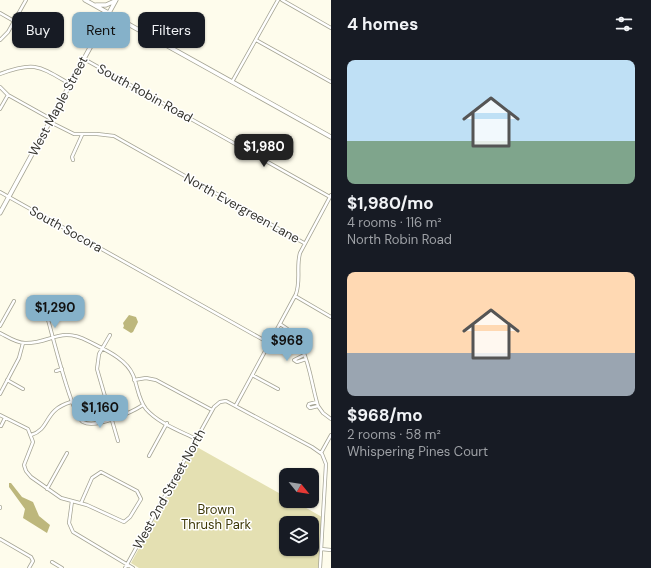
<!DOCTYPE html>
<meta charset="utf-8">
<style>
body{margin:0;font-family:"DM Sans",sans-serif;background:#242831;color:#f1f3f6;height:100vh;display:flex;flex-direction:column;font-size:15px;white-space:nowrap}
*{box-sizing:border-box;margin:0}
p{font-size:13px;color:#9ea1a6}
.icon{flex:none;width:22px;height:22px;fill:none;stroke:currentColor;stroke-width:2;stroke-linecap:round;stroke-linejoin:round}
.map{position:relative;flex:1;overflow:hidden}
.drawer{display:flex;flex-direction:column;background:#171b24;width:320px}
.drawer>*{flex:none}
.top-card{position:absolute;left:12px;top:12px;width:259px;height:36px;display:flex;gap:8px}
.needle{width:26px;rotate:120deg}
.buttons{position:absolute;left:279px;top:468px;display:grid;gap:8px}
.buttons a{display:grid;place-items:center;width:40px;height:40px;border-radius:8px;background:#171b24;box-shadow:0 1px 3px #0004;font-size:20px}
.price{position:absolute;translate:-50% -34px;padding:0 9px;border-radius:8px;background:#85b1c9;color:#111;font-size:13px;line-height:26px;filter:drop-shadow(0 1px 2px #0008)}
.price::after{content:'';position:absolute;left:50%;top:24px;width:12px;height:9px;margin-left:-6px;background:inherit;clip-path:polygon(0 0,100% 0,50% 100%)}
.price.selected{background:#222;color:#fff}
ul{padding:0;list-style:none}
li{display:grid;align-content:center;gap:8px;height:212px;padding:0 16px}
li span{display:grid;place-items:center;height:124px;border-radius:8px;color:#555}
li>.icon{margin-inline-start:auto}
span .icon{width:72px;height:72px;fill:#fffc;stroke-width:1}
li b{font-size:17px}
h2{display:flex;justify-content:space-between;align-items:center;height:48px;padding:0 16px;font-size:17px}
.pill{padding:0 14px;border-radius:8px;background:#171b24;box-shadow:0 1px 3px #0004;font-size:14px;line-height:36px}
.pill.selected{background:#85b1c9;color:#111}
main{display:flex;flex:1;min-height:0}
.map>svg:first-child{display:block}
</style>
<main>
<div class="map">
<svg width="331" height="568" viewBox="0 0 331 568">
<rect width="100%" height="100%" fill="#fefcec"/>
<path fill="#e4e0b2" fill-rule="evenodd" d="M195,446L286,497V501H294L322,517L319,568H139L131,563ZM286,523H312V549H286Z"/>
<path fill="#bdb77c" d="M129,315L136,317L138,322L133,332L131,333L123,328L124,326L123,323Z
M9,483H11L22,497L33,502L39,516L50,525L47,533L23,518L25,509L9,487Z"/>
<g fill="none" stroke-linecap="round" stroke-linejoin="round">
<defs>
<path id="minor" d="M282,0L331,28
M0,13L14,21
M0,40L8,32L26,0
M256,40L331,82
M84,59L330,197
M0,74C35,61 39,66 70,84
M232,82L278,0
M0,87L8,95L51,119
M0,109L8,95
M50,122L74,134H97L114,136L304,243
M73,160L72,157L82,135
M0,192L269,343
M295,296L331,317
M47,316C52,333 72,417 83,422C96,429 132,412 143,405
M280,324C309,340 309,377 318,406L323,413L331,419
M0,326L14,301
M0,333C8,337 16,343 25,343C50,344 60,326 88,341C103,349 126,358 133,375C138,387 138,399 146,409C158,423 180,431 196,439
M110,335L99,354L97,369L118,441
M304,355L294,360L297,362L306,359
M56,371L62,369
M252,375L278,389
M7,380L23,389
M134,380L146,378L156,380L212,410
M0,394L19,358L23,343
M317,402L309,404L308,406L310,408L318,406
M236,405L296,294C301,280 296,267 300,253L331,195
M0,415L28,429L33,442L24,465L26,471L31,477L61,498L87,505L124,522L130,517L141,499L137,491L101,472L92,478L81,503
M1,426L5,418
M31,435C51,429 43,410 71,402
M321,453L331,435
M149,456L167,423
M47,489L67,453
M72,501L69,523L73,532L133,568
M0,507V508
M0,539L31,557L33,561L29,568
M321,549L331,550
M52,562L62,568
M125,568L214,407L220,402L226,401L312,447L322,454L326,464L320,568"/>
<path id="secondary" d="M85,0L331,137
M96,5H106L115,1
M103,25L112,21H122
M0,213L116,0"/>
</defs>
<use href="#minor" stroke="#a5a494" stroke-width="4"/>
<use href="#secondary" stroke="#a5a494" stroke-width="5"/>
<use href="#minor" stroke="#fff" stroke-width="2.5"/>
<use href="#secondary" stroke="#fff" stroke-width="3.5"/>
</g>
<g text-anchor="middle" dominant-baseline="central" stroke-width="3" stroke-linejoin="round" paint-order="stroke">
<g font-size="13" fill="#36352f" stroke="#fff">
<text transform="translate(145 93) rotate(29)">South Robin Road</text>
<text transform="translate(58 106) rotate(-62)">West Maple Street</text>
<text transform="translate(242 208) rotate(29)">North Evergreen Lane</text>
<text transform="translate(66 229) rotate(29)">South Socora</text>
<text transform="translate(169 489) rotate(-61)">West 2nd Street North</text>
</g>
<g font-size="13" fill="#3e3908" stroke="#fff">
<text x="216" y="509">Brown<tspan x="216" dy="15">Thrush Park</tspan></text>
</g>
</g>
</svg>
<div class="buttons">
<a><svg class="needle" viewBox="-14 -14 28 28"><path d="M0-13l5 13h-10z" fill="#e53935"/><path d="M0 13l5-13h-10z" fill="#9ea1a6"/></svg></a>
<a><svg class="icon" aria-label="layers" viewBox="0 0 24 24"><path d="M12 4l9 5-9 5-9-5zM3 14l9 5 9-5"/></svg></a>
</div>
<b class="price selected" style="left:264px;top:168px">$1,980</b>
<b class="price" style="left:55px;top:329px">$1,290</b>
<b class="price" style="left:287px;top:362px">$968</b>
<b class="price" style="left:100px;top:429px">$1,160</b>
<div class="top-card">
<a class="pill">Buy</a>
<a class="pill selected">Rent</a>
<a class="pill">Filters</a>
</div>
</div>
<section class="drawer">
<h2>4 homes<svg class="icon" aria-label="filters" viewBox="0 0 24 24"><path d="M4 7h16M4 17h16"/><circle cx="9" cy="7" r="2"/><circle cx="15" cy="17" r="2"/></svg></h2>
<ul>
<li><span style="background:linear-gradient(#bfe0f5 65%,#7fa58c 0)"><svg class="icon" aria-label="home" viewBox="0 0 24 24"><path d="M3 11l9-7 9 7M6 9v11h12V9"/></svg></span><div><b>$1,980/mo</b><p>4 rooms · 116 m²</p><p>North Robin Road</p></div></li>
<li><span style="background:linear-gradient(#ffd9b3 65%,#9aa5b1 0)"><svg class="icon" aria-label="home" viewBox="0 0 24 24"><path d="M3 11l9-7 9 7M6 9v11h12V9"/></svg></span><div><b>$968/mo</b><p>2 rooms · 58 m²</p><p>Whispering Pines Court</p></div></li>
</ul>
</section>
</main>
